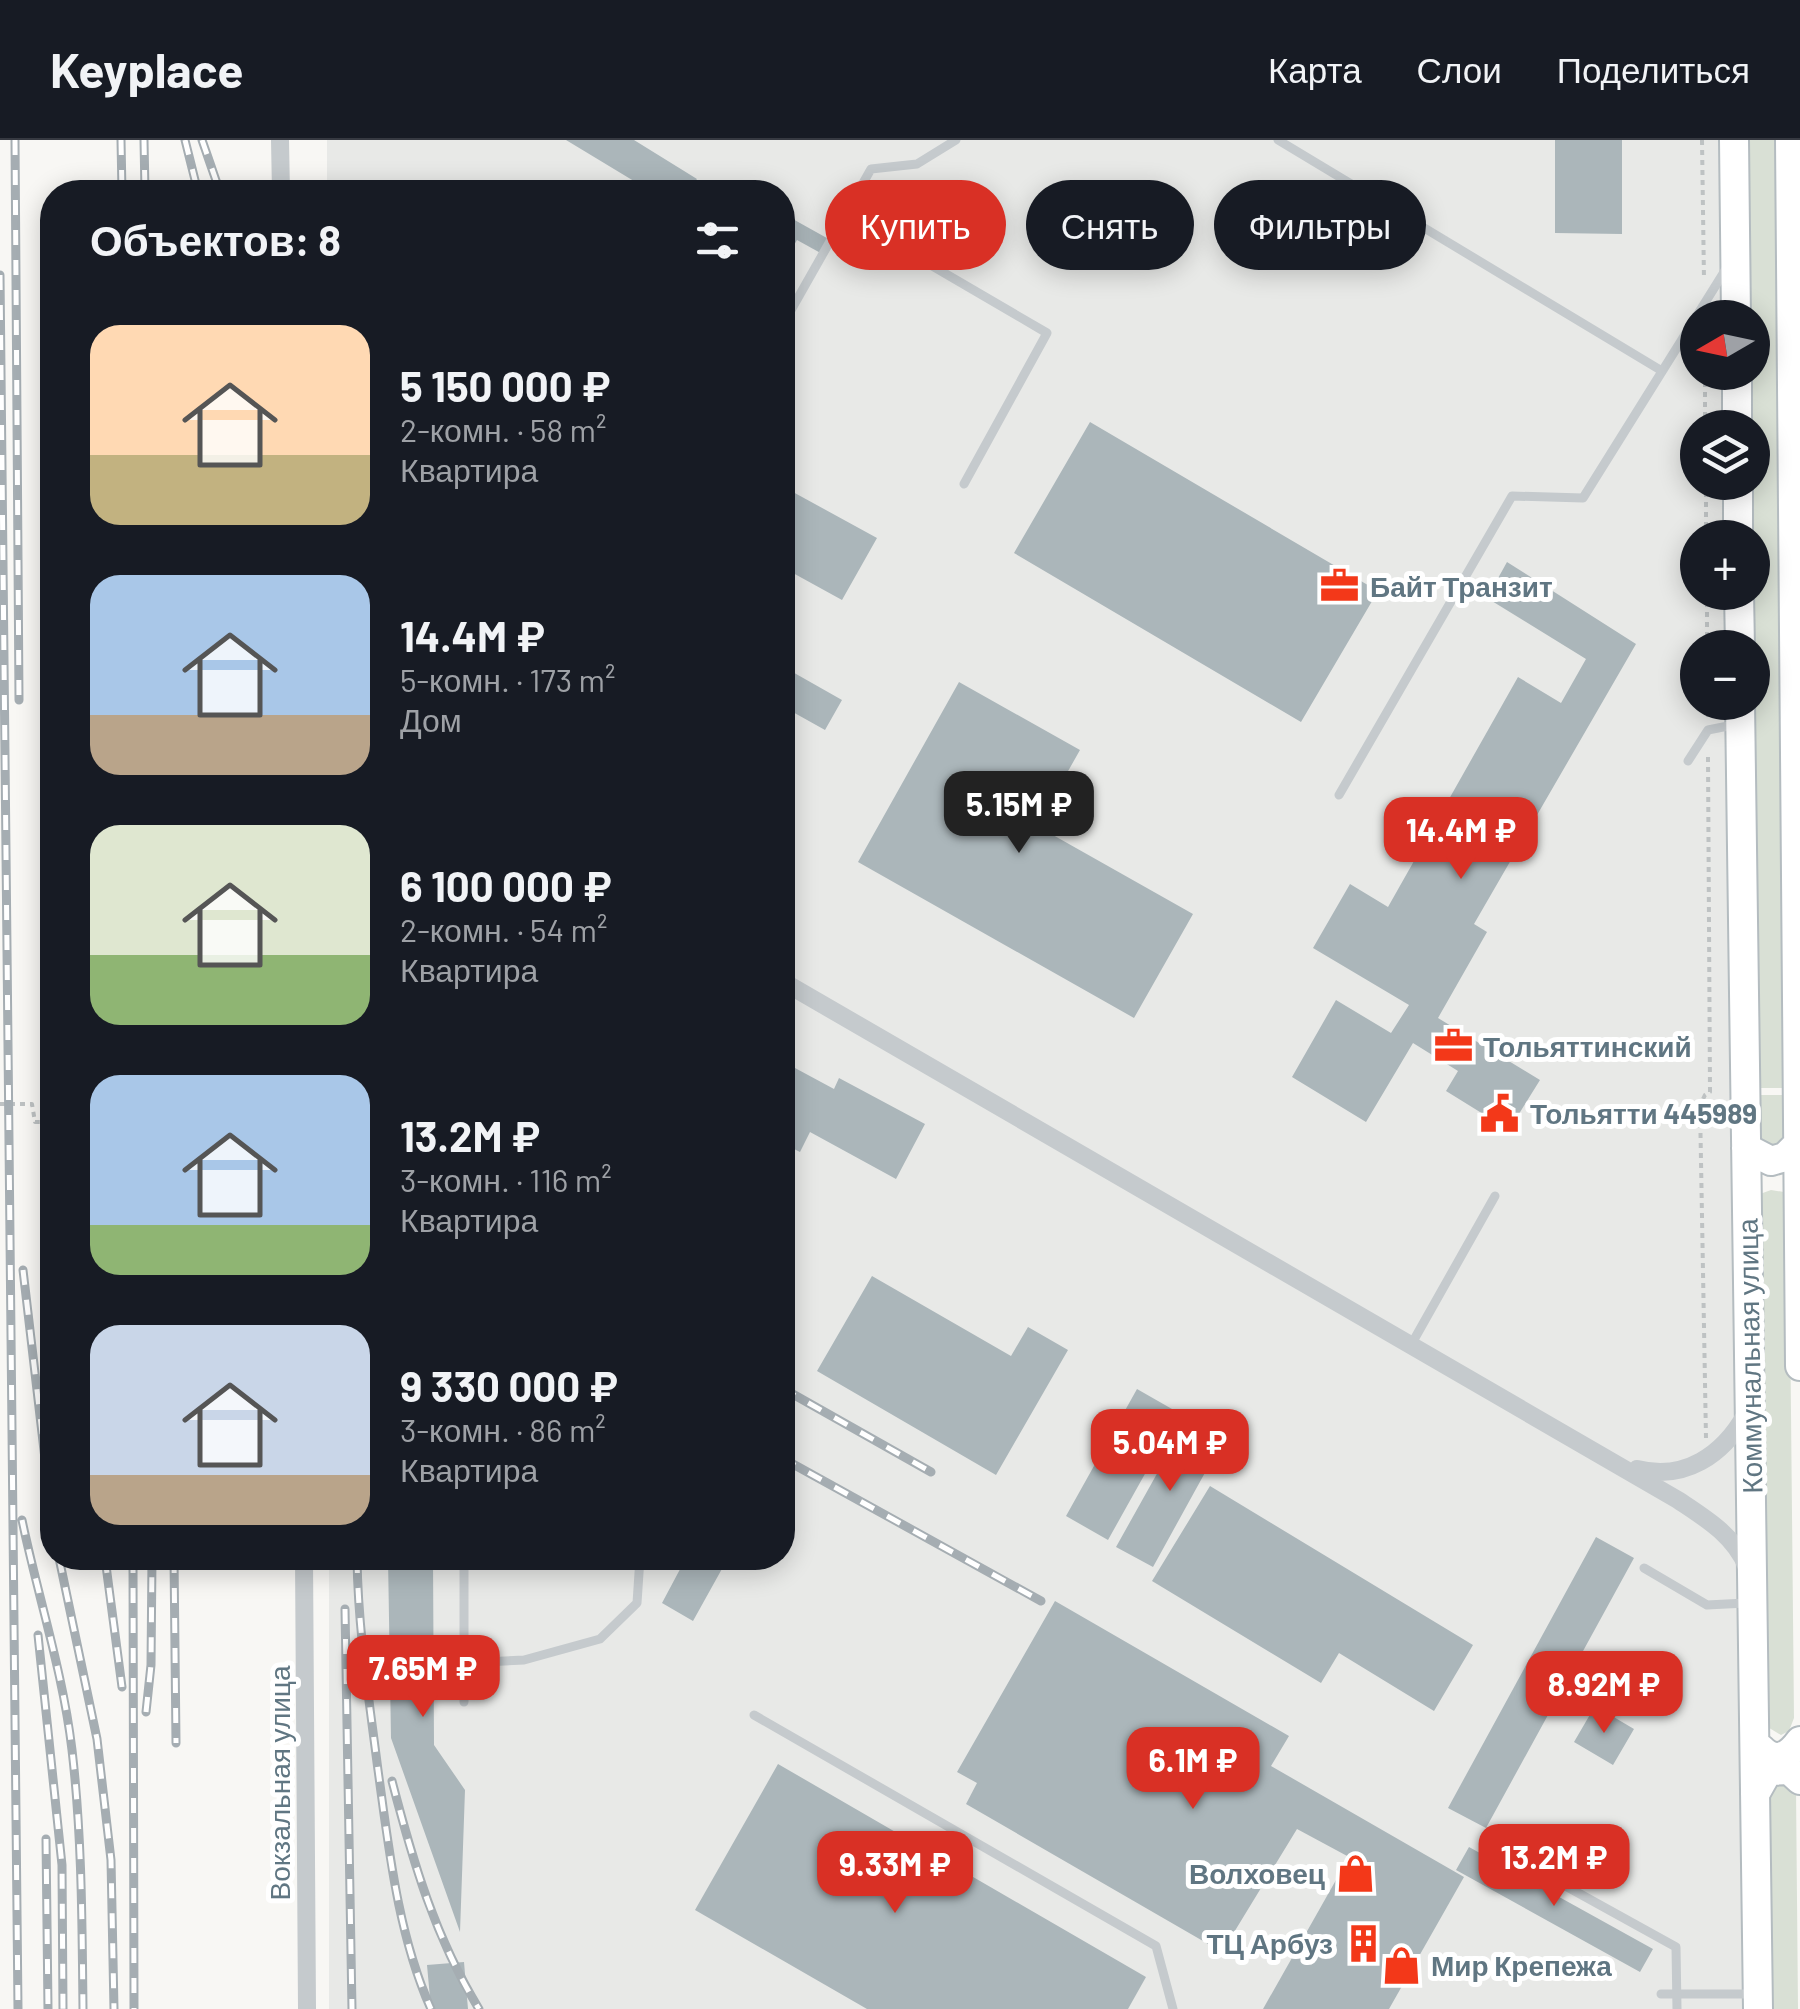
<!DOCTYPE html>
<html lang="ru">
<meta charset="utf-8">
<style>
body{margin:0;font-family:Barlow,sans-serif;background:#242831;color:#f1f3f6;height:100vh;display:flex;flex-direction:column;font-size:38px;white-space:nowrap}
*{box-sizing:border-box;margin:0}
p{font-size:32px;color:#9ea1a6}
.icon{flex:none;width:55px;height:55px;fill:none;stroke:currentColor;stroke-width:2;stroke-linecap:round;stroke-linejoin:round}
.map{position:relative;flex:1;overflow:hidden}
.side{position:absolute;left:40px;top:40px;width:755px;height:1390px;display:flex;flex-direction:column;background:#171b24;border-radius:40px;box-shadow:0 5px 25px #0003}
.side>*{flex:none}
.guide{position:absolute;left:825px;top:40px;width:825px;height:90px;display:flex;gap:20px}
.needle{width:65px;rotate:261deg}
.buttons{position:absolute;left:1680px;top:160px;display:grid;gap:20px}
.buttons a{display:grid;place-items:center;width:90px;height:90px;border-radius:50%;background:#171b24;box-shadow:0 5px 25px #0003;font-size:50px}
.price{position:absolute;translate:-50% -85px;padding:0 22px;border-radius:20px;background:#d93025;color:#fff;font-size:32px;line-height:65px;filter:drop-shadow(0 2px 5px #0008)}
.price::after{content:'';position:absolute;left:50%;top:60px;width:30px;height:22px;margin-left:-15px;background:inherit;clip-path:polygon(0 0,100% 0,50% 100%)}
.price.current{background:#222;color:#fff}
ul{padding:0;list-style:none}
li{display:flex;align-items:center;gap:30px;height:250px;padding:0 50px}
li span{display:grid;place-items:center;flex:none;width:280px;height:200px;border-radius:30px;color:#555}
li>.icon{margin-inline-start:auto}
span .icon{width:120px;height:120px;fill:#fffc;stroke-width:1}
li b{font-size:42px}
h2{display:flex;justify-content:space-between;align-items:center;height:120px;padding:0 50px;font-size:42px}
.pill{padding:0 35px;border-radius:45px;background:#171b24;box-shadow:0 5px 25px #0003;font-size:35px;line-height:90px}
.pill.current{background:#d93025;color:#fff}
header{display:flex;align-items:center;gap:60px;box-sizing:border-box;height:140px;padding:0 50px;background:#171b24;border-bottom:2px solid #363941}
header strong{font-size:48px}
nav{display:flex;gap:55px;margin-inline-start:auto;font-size:35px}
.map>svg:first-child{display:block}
</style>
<header>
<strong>Keyplace</strong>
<nav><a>Карта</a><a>Слои</a><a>Поделиться</a></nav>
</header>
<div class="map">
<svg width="1800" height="1869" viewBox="0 0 1800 1869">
<rect width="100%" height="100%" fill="#f8f7f4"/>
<path fill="#e8e9e7" d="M327,0H1734L1736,177L1698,178V232L1737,233V287L1698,288V342L1738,343L1739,397L1698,398V452L1739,453L1740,507L1698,508V562L1740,563L1751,1869H329V1418H782V52H327Z"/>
<path fill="#d9e0d5" d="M1746,0H1779L1789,948H1756L1752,398L1750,397L1749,343L1752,342V288L1749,287L1748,233L1752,232V178L1748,177Z
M1756,955H1789L1787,1000L1779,1006L1760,1001Z
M1771,1050L1784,1052L1789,1067L1794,1578L1789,1591L1781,1595L1766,1586L1760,1054Z
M1771,1638L1796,1649L1798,1869H1767L1764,1652Z"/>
<path fill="#abb6ba" d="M566,0H634L697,39L688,52H652Z
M1555,0H1622V94L1555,93Z
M782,73L834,102L826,116L797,100L782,126Z
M1090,282L1378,451L1301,582L1014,413Z
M782,346L877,398L842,460L782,427Z
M1507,422L1636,504L1474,784L1487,792L1438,878L1540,940L1509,990L1446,951L1458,931L1413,903L1366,982L1292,937L1336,860L1391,893L1409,865L1313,808L1350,744L1388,767L1518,537L1561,563L1586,519L1487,458Z
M782,526L842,560L825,590L782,566Z
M959,542L1080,610L1037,686L1193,774L1134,878L858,722Z
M44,853H52V885H44Z
M782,921L834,949L839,938L925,984L896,1039L810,992L800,1012L782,1003Z
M872,1136L1011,1216L1028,1187L1068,1210L996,1335L817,1231Z
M1137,1249L1179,1273L1108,1400L1066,1376Z
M1187,1280L1223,1300L1153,1427L1116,1407Z
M1210,1346L1473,1505L1434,1571L1339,1513L1321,1543L1152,1441Z
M1596,1397L1634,1418L1486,1688L1448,1668Z
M388,1418H433L434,1605L465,1650L460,1792L391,1598Z
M686,1418H728L693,1481L662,1463Z
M1055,1461L1289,1596L1271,1626L1464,1737L1389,1869H1263L1349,1717L1297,1689L1222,1812L966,1664L977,1643L957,1632Z
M1595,1566L1634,1589L1613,1625L1574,1602Z
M778,1624L1146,1837L1128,1869H867L695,1770Z
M1469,1707L1653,1809L1640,1832L1456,1730Z
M464,1822L468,1869H431L427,1825Z"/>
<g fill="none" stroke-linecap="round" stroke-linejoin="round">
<defs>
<path id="secondary" d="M1734,0L1736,178
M1790,0L1800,1226
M1737,232V288
M1738,342V398
M1739,452L1740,508
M1740,562L1758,1869
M1746,1008L1771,1021L1785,1017L1797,1005
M1761,1609C1776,1624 1789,1616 1800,1601
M1755,1654L1768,1631L1789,1630L1800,1640"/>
</defs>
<use href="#secondary" stroke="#b4bcc0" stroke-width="32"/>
<path stroke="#bec2c3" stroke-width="4" stroke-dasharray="5 5" stroke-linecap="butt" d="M1702,0L1704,140
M1705,232V288
M1706,342V398
M1707,452V508
M1708,562V578
M0,964H32L35,982H52
M1706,1298L1700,965L1705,955L1710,952L1708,617"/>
<path stroke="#c5cacd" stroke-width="9" d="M1278,0L1662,231
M845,75L1047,193L964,344
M782,186L871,29L917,24L956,0
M1688,621L1708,590L1738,584
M1339,655L1512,356L1583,358L1726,129
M1411,1205L1495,1056
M464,1418V1562
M1644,1428L1707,1465L1746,1463
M464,1523L524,1520L600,1499L637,1463L640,1418
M754,1575L1156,1806L1173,1869
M1486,1702L1676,1807L1677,1869
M1661,1854H1753"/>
<path stroke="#c5cacd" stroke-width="18" d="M280,0L281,52
M782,841L1678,1360C1705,1378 1734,1395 1747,1427
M1637,1329C1685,1341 1723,1315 1746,1274
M304,1418L307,1869"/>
<use href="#secondary" stroke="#fff" stroke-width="28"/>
<defs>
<path id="rail" d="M15,0L19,560
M121,0L122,52
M144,0L145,52
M185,0L198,52
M202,0L220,52
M0,135L18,1869
M23,1130L52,1379
M782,1248L931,1332
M782,1318L1041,1461
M22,1380C38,1457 63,1532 72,1610C82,1696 82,1783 83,1869
M59,1418L97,1599L111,1720L114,1869
M105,1418L122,1547
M133,1418L134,1869
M174,1418L176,1603
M357,1418C358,1489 369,1559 378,1630C389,1710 398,1795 431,1869
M345,1469L352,1869
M38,1495L62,1725L63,1869
M146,1572L151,1525L152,1418
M392,1641C413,1722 435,1797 479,1869
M46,1699L48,1869"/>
</defs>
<use href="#rail" stroke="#a5adb2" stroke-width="9"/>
<use href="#rail" stroke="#fff" stroke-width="5" stroke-dasharray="15" stroke-linecap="butt"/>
</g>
<defs>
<symbol id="office-bare" viewBox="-9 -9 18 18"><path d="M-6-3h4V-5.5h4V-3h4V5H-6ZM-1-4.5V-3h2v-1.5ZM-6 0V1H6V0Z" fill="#f33819" stroke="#fff" stroke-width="2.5" paint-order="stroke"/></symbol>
<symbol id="civic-bare" viewBox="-9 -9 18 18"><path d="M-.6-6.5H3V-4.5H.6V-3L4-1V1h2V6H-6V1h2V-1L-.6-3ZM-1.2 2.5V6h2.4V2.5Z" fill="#f33819" stroke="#fff" stroke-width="2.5" paint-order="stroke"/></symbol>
<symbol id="shop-bare" viewBox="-9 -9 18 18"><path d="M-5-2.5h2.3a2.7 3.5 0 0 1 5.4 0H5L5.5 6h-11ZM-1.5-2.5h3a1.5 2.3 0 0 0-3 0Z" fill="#f33819" stroke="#fff" stroke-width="2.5" paint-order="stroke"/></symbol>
<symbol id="building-bare" viewBox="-9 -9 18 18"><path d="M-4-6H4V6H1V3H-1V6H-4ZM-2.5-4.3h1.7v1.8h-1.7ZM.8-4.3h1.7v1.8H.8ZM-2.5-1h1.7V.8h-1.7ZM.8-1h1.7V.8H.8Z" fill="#f33819" stroke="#fff" stroke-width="2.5" paint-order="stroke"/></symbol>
</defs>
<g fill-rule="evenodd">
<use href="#office-bare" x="1312" y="418" width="55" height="55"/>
<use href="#office-bare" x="1426" y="878" width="55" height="55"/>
<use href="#civic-bare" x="1472" y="946" width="55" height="55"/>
<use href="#shop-bare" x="1328" y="1706" width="55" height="55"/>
<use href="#building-bare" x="1336" y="1776" width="55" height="55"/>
<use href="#shop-bare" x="1374" y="1798" width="55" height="55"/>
</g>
<g text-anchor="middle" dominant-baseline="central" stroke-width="10" stroke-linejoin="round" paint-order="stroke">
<g font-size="28" font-weight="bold" fill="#607682" stroke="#fff" text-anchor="start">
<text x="1370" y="446">Байт Транзит</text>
<text x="1483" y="906">Тольяттинский</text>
<text x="1530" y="973">Тольятти 445989</text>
<text x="1325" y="1733" text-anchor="end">Волховец</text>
<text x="1333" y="1803" text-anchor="end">ТЦ Арбуз</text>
<text x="1431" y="1825">Мир Крепежа</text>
</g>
<g font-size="28" fill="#607682" stroke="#fff">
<text transform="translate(1749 1216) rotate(-91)">Коммунальная улица</text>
<text transform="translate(279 1643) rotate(-90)">Вокзальная улица</text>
</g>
</g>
</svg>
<div class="buttons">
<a><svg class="needle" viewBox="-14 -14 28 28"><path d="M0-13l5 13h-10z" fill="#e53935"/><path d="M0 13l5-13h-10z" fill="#9ea1a6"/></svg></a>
<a><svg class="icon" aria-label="layers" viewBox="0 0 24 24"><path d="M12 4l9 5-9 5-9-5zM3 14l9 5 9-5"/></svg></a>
<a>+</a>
<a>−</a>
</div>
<b class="price current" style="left:1019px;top:716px">5.15M ₽</b>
<b class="price" style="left:1461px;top:742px">14.4M ₽</b>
<b class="price" style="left:1170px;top:1354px">5.04M ₽</b>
<b class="price" style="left:423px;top:1580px">7.65M ₽</b>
<b class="price" style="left:1604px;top:1596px">8.92M ₽</b>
<b class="price" style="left:1193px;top:1672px">6.1M ₽</b>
<b class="price" style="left:1554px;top:1769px">13.2M ₽</b>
<b class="price" style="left:895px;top:1776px">9.33M ₽</b>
<div class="guide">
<a class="pill current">Купить</a>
<a class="pill">Снять</a>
<a class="pill">Фильтры</a>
</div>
<section class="side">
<h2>Объектов: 8<svg class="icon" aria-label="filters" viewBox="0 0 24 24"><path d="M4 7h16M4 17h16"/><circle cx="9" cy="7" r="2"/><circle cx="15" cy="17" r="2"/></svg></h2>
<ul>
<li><span style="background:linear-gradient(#ffd9b3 65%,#c2b280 0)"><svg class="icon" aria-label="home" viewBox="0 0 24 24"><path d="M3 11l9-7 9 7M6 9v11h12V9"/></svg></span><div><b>5 150 000 ₽</b><p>2-комн. · 58 m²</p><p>Квартира</p></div></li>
<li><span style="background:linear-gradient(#a9c7e8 70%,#b9a48a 0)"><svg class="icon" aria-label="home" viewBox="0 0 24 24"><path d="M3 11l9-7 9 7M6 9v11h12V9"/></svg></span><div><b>14.4M ₽</b><p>5-комн. · 173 m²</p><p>Дом</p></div></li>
<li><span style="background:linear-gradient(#dfe7d0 65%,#8fb573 0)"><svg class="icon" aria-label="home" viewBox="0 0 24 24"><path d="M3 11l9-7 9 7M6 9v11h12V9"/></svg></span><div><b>6 100 000 ₽</b><p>2-комн. · 54 m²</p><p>Квартира</p></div></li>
<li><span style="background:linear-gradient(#a9c7e8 75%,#8fb573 0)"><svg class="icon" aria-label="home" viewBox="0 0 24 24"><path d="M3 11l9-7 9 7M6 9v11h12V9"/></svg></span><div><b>13.2M ₽</b><p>3-комн. · 116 m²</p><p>Квартира</p></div></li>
<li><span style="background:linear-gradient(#c9d6e8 75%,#b9a48a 0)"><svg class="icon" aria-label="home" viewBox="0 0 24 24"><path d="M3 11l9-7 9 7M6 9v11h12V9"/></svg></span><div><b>9 330 000 ₽</b><p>3-комн. · 86 m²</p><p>Квартира</p></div></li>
</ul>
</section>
</div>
